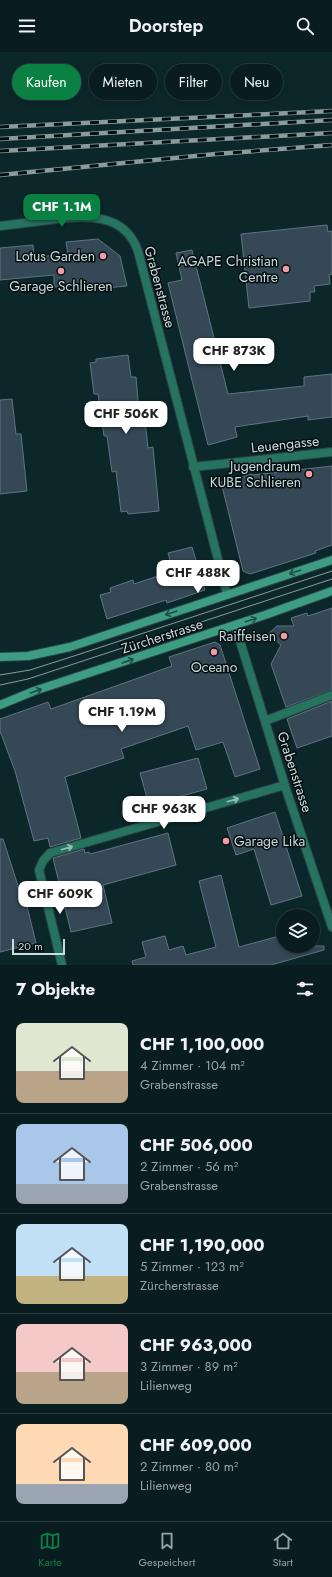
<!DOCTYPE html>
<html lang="de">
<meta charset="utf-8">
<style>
body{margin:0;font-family:Jost,sans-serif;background:#172a2d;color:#f1f3f6;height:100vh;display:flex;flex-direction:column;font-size:15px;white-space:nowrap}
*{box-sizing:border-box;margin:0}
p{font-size:13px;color:#99a2a5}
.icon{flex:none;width:22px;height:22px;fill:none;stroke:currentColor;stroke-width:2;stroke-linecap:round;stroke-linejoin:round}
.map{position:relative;height:913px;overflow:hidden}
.drawer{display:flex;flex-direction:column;background:#091d20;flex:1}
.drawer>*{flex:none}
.banner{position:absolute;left:12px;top:12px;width:308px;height:36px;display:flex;gap:8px}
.controls{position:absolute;left:276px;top:857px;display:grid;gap:8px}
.controls a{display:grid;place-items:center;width:44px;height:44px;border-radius:50%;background:#091d20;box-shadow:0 2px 6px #0003,0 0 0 1px #293b3e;font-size:20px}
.scale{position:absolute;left:12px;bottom:10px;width:53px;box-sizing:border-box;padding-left:4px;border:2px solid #cbdadc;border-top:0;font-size:11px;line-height:14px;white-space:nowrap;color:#cbdadc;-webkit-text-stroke:3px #040e0f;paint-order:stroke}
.price{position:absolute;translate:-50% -34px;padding:0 9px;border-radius:8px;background:#fff;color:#222;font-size:13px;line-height:26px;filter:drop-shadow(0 1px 2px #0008)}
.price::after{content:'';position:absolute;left:50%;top:24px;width:12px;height:9px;margin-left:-6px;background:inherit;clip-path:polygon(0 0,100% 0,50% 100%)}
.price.selected{background:#0b8043;color:#fff}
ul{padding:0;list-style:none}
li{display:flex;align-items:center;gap:12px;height:100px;padding:0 16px}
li+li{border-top:1px solid #293b3e}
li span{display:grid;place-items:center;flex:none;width:112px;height:80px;border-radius:8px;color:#555}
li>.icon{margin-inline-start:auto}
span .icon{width:48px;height:48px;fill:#fffc;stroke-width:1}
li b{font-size:17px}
h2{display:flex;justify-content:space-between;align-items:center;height:48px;padding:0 16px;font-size:17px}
.chip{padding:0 14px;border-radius:18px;background:#091d20;box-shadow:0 2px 6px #0003,0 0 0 1px #293b3e;font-size:14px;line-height:36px}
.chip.selected{background:#0b8043;color:#fff}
header{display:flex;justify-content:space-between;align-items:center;height:52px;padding:0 16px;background:#091d20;font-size:18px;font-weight:600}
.tab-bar{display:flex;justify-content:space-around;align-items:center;height:56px;border-top:1px solid #293b3e;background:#091d20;font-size:11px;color:#99a2a5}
.tab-bar a{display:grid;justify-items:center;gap:2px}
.tab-bar .selected{color:#0b8043}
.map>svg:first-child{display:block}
</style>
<header><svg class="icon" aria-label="menu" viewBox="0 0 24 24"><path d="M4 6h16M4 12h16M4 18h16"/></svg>Doorstep<svg class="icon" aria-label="search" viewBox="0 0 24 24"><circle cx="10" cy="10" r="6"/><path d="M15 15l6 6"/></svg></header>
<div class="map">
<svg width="332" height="913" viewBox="0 0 332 913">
<rect width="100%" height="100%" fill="#0c272a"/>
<path fill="#354855" stroke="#5f7482" d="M327,173L328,180L332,179V222L329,223L330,232L314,234L315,240H310V249L249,256L241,182Z
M98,187L120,204L127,234L105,236L103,231L54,235V223L0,228V196L33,193L34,205L68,202L66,190Z
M192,198L228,342L304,334V325L332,322V365L308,368V364L235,375L237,385L208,393L168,231L182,228L176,201Z
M128,303L131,325H136L139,360H144L148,396L153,395L159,459L128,462L127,459L121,460L116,419L112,420L107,384H104L98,342H94L90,311L96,310V307Z
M12,347L16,382H21L27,439L0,442V348Z
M332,414V493L315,499L316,501L250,522L243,519L221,430L252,422L253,423Z
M192,495L205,538L167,551L166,548L107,567L100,543L111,540L110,536L133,528L134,532L173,519L168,501Z
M332,556V638L286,655L271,612L281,593L268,582L277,574H294L291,566L307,561L308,564Z
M215,590L220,593L260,717L235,725L223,690L196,698L188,674L121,697L124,706L65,725L81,786L50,795L48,786L34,789L15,719L0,679V667L48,650L51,657L172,614L169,605Z
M332,649V684L297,696L287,667Z
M198,706L207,737L149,753L140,721Z
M275,760L302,844L271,853L254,797L236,803L227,776Z
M168,781L176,813L103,833L112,871L71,880L53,806L84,797L85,801L89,800L90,802Z
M0,787H3L21,843L24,842L36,891L0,900Z
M221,823L239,895L283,883V894H324V898L271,913H133L132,909L146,905L142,890L165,884L169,898L183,894L186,903L216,895L199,829Z"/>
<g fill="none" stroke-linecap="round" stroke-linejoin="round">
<defs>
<path id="street" d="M0,174C16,172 33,170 49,168C84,164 124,159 138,199L227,542
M193,415L332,400
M235,573L286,737L332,875
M265,669L332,643
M62,913L39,818L43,809L50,801L285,733"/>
<path id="secondary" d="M0,605L28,604L70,595L332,508
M0,653L34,639L265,563L332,539"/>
</defs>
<use href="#street" stroke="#2b4446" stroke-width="10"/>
<use href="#secondary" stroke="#2b4446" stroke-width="10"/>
<use href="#street" stroke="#26735f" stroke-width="8"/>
<use href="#secondary" stroke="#3d9d83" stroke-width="8"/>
<path stroke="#889b9d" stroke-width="1" d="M0,623L30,618L77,603L332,519
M0,633L28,627L332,527"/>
<defs>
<path id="rail" d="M0,75L332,59
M0,87L332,68
M0,99L332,81
M0,123L216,102L332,93"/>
</defs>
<use href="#rail" stroke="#889b9d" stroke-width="4.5"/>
<use href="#rail" stroke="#040e0f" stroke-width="3" stroke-dasharray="9" stroke-linecap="butt"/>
</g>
<defs><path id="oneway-shaft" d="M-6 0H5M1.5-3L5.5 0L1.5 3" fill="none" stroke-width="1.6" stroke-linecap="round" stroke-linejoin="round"/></defs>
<g stroke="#1e4e43">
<use href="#oneway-shaft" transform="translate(295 520) rotate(162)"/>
<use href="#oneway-shaft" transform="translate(171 561) rotate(162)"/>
<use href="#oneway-shaft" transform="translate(251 568) rotate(-18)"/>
<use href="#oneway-shaft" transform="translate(128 609) rotate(-19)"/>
<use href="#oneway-shaft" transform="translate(36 639) rotate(-19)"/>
</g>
<g stroke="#9abbb6">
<use href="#oneway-shaft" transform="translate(233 748) rotate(-16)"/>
<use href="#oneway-shaft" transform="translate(67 796) rotate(-16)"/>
</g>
<g fill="#f39aa7" stroke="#040e0f" stroke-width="1.5">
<circle cx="103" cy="204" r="4"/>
<circle cx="286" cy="217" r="4"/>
<circle cx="61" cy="219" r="4"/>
<circle cx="309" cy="422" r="4"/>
<circle cx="284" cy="584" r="4"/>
<circle cx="214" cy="600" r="4"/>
<circle cx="226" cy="789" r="4"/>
</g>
<g text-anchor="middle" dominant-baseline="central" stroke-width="3" stroke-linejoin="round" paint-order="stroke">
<g font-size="14" fill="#cbdadc" stroke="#040e0f" text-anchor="end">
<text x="95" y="204">Lotus Garden</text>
<text x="278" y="209">AGAPE Christian<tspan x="278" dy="16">Centre</tspan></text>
<text x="61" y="234" text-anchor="middle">Garage Schlieren</text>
<text x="301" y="414">Jugendraum<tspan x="301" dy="16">KUBE Schlieren</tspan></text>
<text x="276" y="584">Raiffeisen</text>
<text x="214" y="615" text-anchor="middle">Oceano</text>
<text x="234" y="789" text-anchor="start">Garage Lika</text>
</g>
<g font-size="14" fill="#cbdadc" stroke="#040e0f">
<text transform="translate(160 235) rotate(75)">Grabenstrasse</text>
<text transform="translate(285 392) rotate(-6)">Leuengasse</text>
<text transform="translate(162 584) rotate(-18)">Zürcherstrasse</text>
<text transform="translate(295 720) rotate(72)">Grabenstrasse</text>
</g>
</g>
</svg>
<div class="controls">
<a><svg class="icon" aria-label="layers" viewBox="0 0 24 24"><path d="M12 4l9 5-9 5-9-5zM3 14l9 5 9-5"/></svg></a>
</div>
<div class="scale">20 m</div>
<b class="price selected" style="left:62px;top:176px">CHF 1.1M</b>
<b class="price" style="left:234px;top:320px">CHF 873K</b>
<b class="price" style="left:126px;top:383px">CHF 506K</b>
<b class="price" style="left:198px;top:542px">CHF 488K</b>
<b class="price" style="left:122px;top:681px">CHF 1.19M</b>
<b class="price" style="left:164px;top:778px">CHF 963K</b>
<b class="price" style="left:60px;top:863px">CHF 609K</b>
<div class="banner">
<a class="chip selected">Kaufen</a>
<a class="chip">Mieten</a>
<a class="chip">Filter</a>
<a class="chip">Neu</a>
</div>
</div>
<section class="drawer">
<h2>7 Objekte<svg class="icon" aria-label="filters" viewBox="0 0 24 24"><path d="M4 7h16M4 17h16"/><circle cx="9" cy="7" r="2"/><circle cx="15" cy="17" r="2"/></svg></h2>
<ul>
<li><span style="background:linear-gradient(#dfe7d0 60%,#b9a48a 0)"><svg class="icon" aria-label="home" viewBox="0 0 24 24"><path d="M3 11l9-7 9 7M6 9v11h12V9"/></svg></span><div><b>CHF 1,100,000</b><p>4 Zimmer · 104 m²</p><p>Grabenstrasse</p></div></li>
<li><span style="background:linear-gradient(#a9c7e8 75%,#9aa5b1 0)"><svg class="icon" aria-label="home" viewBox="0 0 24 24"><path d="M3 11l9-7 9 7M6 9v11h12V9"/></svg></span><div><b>CHF 506,000</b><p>2 Zimmer · 56 m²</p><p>Grabenstrasse</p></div></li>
<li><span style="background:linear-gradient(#bfe0f5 65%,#c2b280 0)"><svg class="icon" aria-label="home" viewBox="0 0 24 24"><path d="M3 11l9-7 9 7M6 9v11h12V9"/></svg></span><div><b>CHF 1,190,000</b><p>5 Zimmer · 123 m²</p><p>Zürcherstrasse</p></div></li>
<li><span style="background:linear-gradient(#f6c9c9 60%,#b9a48a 0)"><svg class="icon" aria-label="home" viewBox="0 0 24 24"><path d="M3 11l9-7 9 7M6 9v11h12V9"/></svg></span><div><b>CHF 963,000</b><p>3 Zimmer · 89 m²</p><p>Lilienweg</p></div></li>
<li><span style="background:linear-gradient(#ffd9b3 75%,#9aa5b1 0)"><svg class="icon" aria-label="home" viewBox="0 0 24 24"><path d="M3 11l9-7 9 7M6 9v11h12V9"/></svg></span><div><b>CHF 609,000</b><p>2 Zimmer · 80 m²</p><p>Lilienweg</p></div></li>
</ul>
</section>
<nav class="tab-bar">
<a class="selected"><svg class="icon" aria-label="map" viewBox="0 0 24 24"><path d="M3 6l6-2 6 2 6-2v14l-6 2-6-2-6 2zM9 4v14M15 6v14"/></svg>Karte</a>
<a><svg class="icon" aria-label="saved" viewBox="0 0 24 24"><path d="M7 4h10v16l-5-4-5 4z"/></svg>Gespeichert</a>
<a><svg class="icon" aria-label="home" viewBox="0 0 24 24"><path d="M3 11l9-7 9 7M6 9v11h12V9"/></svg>Start</a>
</nav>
